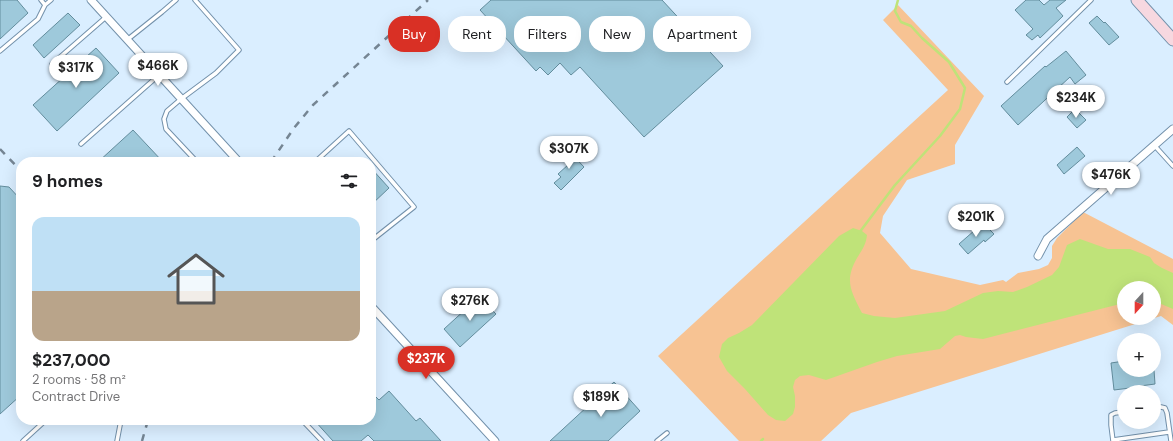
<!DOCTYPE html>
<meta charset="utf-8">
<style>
body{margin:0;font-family:"DM Sans",sans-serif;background:#f2f2f2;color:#202124;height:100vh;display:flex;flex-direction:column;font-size:15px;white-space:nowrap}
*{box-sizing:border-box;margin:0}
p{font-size:13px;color:#757577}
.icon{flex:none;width:22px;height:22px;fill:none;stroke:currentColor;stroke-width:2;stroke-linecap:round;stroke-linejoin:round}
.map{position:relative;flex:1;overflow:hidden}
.sheet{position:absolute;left:16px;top:157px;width:360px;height:268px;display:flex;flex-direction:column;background:#fff;border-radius:16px;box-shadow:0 4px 16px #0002}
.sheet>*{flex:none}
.top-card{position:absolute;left:388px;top:16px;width:380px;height:36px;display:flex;gap:8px}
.needle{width:26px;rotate:201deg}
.tools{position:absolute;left:1117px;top:281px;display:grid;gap:8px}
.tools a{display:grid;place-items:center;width:44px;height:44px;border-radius:50%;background:#fff;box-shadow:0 4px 16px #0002;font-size:20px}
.price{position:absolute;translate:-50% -34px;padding:0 9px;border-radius:14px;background:#fff;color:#222;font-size:13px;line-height:26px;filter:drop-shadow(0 1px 2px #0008)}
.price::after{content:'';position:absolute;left:50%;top:24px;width:12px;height:9px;margin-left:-6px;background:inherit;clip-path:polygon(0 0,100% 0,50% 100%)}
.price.current{background:#d93025;color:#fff}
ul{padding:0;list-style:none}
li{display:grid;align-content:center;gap:8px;height:212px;padding:0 16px}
li span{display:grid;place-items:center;height:124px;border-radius:12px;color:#555}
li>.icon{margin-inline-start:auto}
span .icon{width:72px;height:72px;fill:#fffc;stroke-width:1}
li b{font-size:17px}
h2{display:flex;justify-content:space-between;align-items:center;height:48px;padding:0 16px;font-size:17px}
.chip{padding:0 14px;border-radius:16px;background:#fff;box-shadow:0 4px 16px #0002;font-size:14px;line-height:36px}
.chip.current{background:#d93025;color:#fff}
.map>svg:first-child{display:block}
</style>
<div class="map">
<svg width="1173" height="441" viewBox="0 0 1173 441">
<rect width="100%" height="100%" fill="#daeeff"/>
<path fill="#f7c393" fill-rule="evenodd" d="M898,5L984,96L955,145V164L907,180L883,216L880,233L911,269L980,285L1003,280L1006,282L1018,273L1039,269L1048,265L1052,258V246L1057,238L1083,212L1173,259V325L1161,316L851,413L821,441H739L658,356L948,90L883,20ZM1124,288H1154V318H1124Z"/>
<path fill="#bfe379" d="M853,228L862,231L867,235C866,245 862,250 857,258C844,281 851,291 862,313L874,316L895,318L945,311L983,293L998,291L1013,292L1027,287L1052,275L1059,267L1067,245L1080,239L1108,249H1130L1150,257L1154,263L1162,268L1173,273V309L1154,301V288H1124V303L983,339L966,337L960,335L955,336L940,349L897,356L877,362L826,380L809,375L800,376L795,380L793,387L795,396V407L793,414L785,421L776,420L768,415L745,389L727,371L719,357L722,344L728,338L739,333L752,325L839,236Z"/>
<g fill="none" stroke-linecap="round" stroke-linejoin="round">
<path stroke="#bfe379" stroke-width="2.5" d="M859,233L895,185L940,136L960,109L965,88L949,62L922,38L911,26L901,22L895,11L898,0
M761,441L763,439"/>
</g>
<path fill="#9ec9db" stroke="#638d9d" d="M0,0H17L28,13L0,39Z
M491,0H662L723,66L644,137L580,67L571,75L560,63L548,75L540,67L536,71L480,10Z
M1026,0H1039L1044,5L1050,0H1066L1056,8L1063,16L1040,38L1038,35L1032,40L1026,35L1033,29L1015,10Z
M68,13L80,25L44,58L33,45Z
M1097,16L1104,23L1105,22L1119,37L1109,45L1089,23Z
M96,48L119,73L57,131L33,105Z
M1066,51L1086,75L1075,84L1070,77L1018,125L1001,106L1045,66L1046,67Z
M1075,109L1086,120L1077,128L1067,117Z
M133,130L163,162H98Z
M1077,147L1085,156L1064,174L1057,165Z
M568,150L584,167L561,190L554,183L561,177L558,174L569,164L561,156Z
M371,168L389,188L371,205Z
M0,186L9,187L21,200V395L0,414Z
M983,223L994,234L985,242L984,240L968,254L959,244Z
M479,297L496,314L460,347L444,329Z
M1124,361V370H1154L1155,384L1140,386L1141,392H1131L1130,388L1114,390L1111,363Z
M614,382L640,411L608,441H550Z
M389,391L416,421L420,418L441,441H374L368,435L361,441H333L314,420H371V392L379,400Z"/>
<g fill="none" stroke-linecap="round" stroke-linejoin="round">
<defs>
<path id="service" d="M41,0L45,5L51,0
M195,0L239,50L216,73L181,99L167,111L164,119L166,129L197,162
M127,40L162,12L176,0
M0,51L38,19L45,5
M52,64L106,17
M1007,82L1091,0
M81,144L159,75
M1154,145L1173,166
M315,162L349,131L414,207L371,241
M1154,407H1161L1165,408L1167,413L1171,441
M302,420L322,441
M1113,440L1169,432
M23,441L46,420
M117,441L121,420
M657,441L667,433
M1113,441L1111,425V415L1115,413L1124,412"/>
<path id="minor" d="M91,0L239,162
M1038,256L1047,239L1173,129
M371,306L495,441"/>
<path id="secondary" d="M1137,0L1173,40"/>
</defs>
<use href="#service" stroke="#7391ab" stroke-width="5.5"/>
<use href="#minor" stroke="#7391ab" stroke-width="9"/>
<use href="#secondary" stroke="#7391ab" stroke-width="13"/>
<use href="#service" stroke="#fff" stroke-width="3.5"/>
<use href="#minor" stroke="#fff" stroke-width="7"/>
<use href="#secondary" stroke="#f7d8e0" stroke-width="11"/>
<path stroke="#758593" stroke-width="2.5" stroke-dasharray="7 7" stroke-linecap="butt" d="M0,149L21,171
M271,162L294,128L313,105L428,0
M142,441L148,420"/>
</g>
</svg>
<div class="tools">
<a><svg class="needle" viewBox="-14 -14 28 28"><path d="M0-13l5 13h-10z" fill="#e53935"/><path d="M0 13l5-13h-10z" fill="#757577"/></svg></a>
<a>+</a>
<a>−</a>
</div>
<b class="price" style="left:158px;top:87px">$466K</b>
<b class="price" style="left:76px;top:89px">$317K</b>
<b class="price" style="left:1076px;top:119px">$234K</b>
<b class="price" style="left:569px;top:170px">$307K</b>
<b class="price" style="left:1111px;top:196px">$476K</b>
<b class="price" style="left:976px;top:238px">$201K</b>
<b class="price" style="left:470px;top:322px">$276K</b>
<b class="price current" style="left:426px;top:380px">$237K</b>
<b class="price" style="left:601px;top:418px">$189K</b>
<div class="top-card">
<a class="chip current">Buy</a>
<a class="chip">Rent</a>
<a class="chip">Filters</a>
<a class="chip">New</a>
<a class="chip">Apartment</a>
</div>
<section class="sheet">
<h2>9 homes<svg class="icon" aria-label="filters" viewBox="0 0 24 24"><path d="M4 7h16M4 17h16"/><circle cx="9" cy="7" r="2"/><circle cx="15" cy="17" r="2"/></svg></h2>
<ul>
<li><span style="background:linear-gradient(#bfe0f5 60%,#b9a48a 0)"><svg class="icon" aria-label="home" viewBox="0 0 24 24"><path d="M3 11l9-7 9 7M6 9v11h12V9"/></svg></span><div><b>$237,000</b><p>2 rooms · 58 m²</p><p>Contract Drive</p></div></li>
</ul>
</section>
</div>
